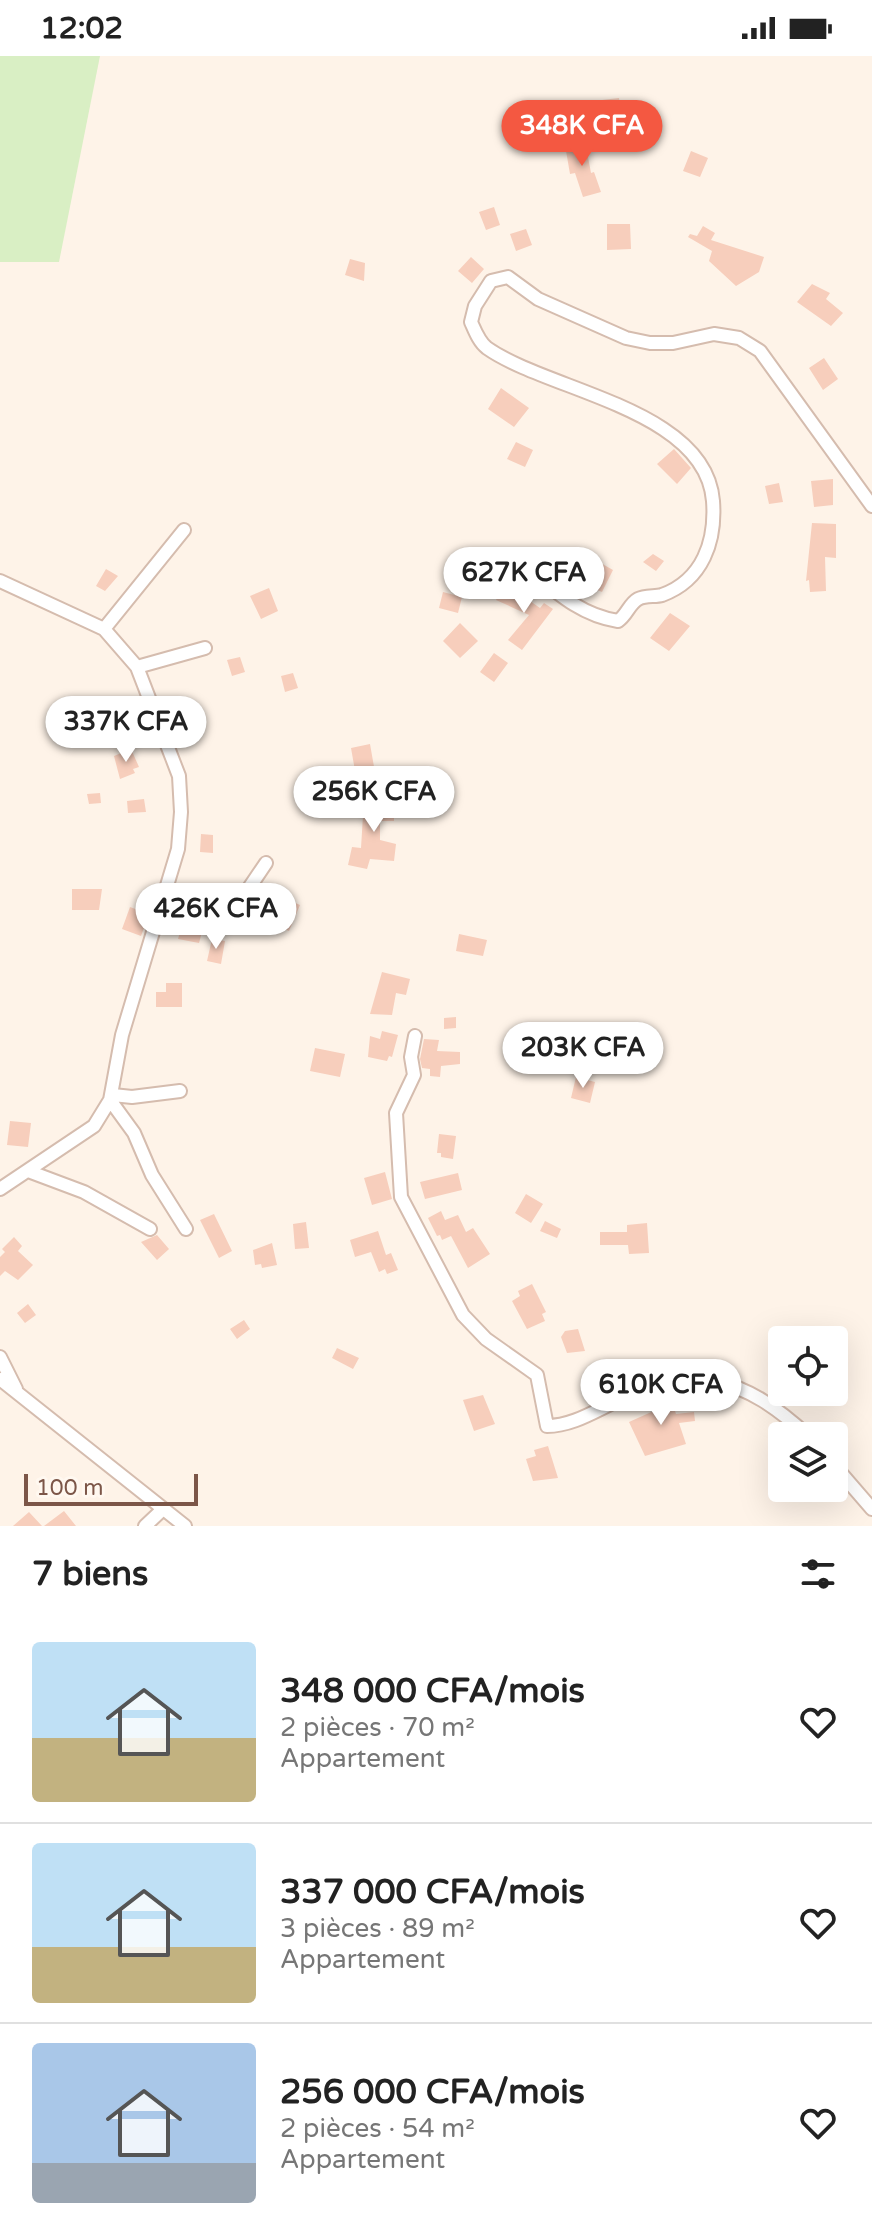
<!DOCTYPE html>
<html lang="fr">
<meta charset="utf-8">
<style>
body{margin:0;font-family:"Varela Round",sans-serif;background:#f2f2f2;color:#222;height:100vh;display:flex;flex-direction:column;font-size:30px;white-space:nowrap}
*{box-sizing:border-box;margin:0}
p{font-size:26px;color:#767676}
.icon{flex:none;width:44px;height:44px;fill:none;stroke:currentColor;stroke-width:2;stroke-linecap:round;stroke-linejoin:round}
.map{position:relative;height:1470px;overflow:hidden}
.side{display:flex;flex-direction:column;background:#fff;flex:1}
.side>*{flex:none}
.tools{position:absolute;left:768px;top:1270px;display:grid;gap:16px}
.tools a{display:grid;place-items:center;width:80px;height:80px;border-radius:8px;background:#fff;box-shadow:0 8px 32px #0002;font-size:40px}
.scale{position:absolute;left:24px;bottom:20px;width:174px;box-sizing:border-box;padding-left:8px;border:4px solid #7c5648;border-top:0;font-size:22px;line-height:28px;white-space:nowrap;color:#7c5648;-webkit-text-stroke:6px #fff8f0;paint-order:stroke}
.price{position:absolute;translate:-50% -68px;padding:0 18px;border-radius:28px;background:#fff;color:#222;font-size:26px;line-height:52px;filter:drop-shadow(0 2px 4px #0008)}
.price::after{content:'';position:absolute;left:50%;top:48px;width:24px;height:18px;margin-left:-12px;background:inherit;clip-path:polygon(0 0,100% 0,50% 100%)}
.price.on{background:#f45841;color:#fff}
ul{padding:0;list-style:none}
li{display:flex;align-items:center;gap:24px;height:200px;padding:0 32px}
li+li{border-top:2px solid #e0e0e0}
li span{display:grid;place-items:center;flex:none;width:224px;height:160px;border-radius:8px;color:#555}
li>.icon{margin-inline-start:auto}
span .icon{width:96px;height:96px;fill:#fffc;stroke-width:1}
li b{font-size:34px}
h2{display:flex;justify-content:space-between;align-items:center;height:96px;padding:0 32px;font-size:34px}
.status{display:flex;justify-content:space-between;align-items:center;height:56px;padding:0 40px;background:#fff;direction:ltr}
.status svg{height:22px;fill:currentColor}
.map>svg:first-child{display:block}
</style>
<div class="status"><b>12:02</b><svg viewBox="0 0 49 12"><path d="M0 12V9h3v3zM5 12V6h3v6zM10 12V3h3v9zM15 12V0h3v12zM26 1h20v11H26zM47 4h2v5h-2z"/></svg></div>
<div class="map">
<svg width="872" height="1470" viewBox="0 0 872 1470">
<rect width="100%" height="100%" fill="#fef3e8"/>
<path fill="#d9efc4" d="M0,0H100L59,206H0Z"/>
<path fill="#f7cebc" d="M619,42L621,54L604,57L602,44Z
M585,85L591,117L594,116L601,136L583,141L575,117L570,118L565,89Z
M691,95L708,102L700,121L683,115Z
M494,151L500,169L486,174L479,156Z
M607,168H630L631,193L607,194Z
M703,170L715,177L711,184L764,201L759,216L736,230L709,205L712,195L688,181L690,178L697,180Z
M526,173L532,189L516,195L510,178Z
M471,201L484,213L472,227L458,215Z
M350,203L365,207L364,225L345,219Z
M812,228L830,237L826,243L843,257L831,270L797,246Z
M824,302L838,323L823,334L809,312Z
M501,332L529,352L514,371L488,353Z
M516,386L533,394L525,411L507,403Z
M674,393L691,412L677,428L657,408Z
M833,423V449L814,451L811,425Z
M779,427L783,446L769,448L765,430Z
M812,467L836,468V502L825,501L826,535L810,536L809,524L806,525Z
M653,498L664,505L656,515L643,506Z
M590,501L613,514L602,536L577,525Z
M106,513L118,520L105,535L96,530Z
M506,528L540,552L544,547L553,553L522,594L508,584L529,559L496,544Z
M269,532L278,555L261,563L250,540Z
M443,536L462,541L458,557L439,552Z
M670,557L690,570L669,595L650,582Z
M460,567L478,585L460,602L443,585Z
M494,597L508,607L494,626L480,616Z
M240,601L245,616L232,620L227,604Z
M293,617L298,632L285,636L281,620Z
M370,688L376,722L357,726L351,692Z
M131,693L139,711L133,713L135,717L120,723L114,700Z
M100,737L101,747L89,748L87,738Z
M144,743L146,756L128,757L127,745Z
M364,743L394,744V765H380V784L396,788L394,805L370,803L367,813L348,809L352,791L361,792Z
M201,778L213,779V797L200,796Z
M263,828L283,834L280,840L300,849L289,875L258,861L264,845L255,840Z
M72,833H102L99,854H72Z
M130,851L149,858L141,880L122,873Z
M166,866L202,876L199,887L178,883L180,876L164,872Z
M459,878L487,884L483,900L456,895Z
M212,883L225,885L221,908L207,905Z
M382,916L410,923L406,939L396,937L392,959L370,958Z
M166,927H182V951H156V936H166Z
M456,961V972L444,973V962Z
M382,975L398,979L392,1001L389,1000L387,1005L368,1001L370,980L380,983Z
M424,983L439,984L437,995L460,996V1008L441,1010L440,1021L430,1020V1013L422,1012L420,1003Z
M315,992L345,998L340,1021L310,1015Z
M576,1021L595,1026L590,1047L571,1042Z
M10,1065L31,1067L28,1091L7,1089Z
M439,1078L456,1080L453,1103L441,1101V1097H437Z
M385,1116L392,1143L372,1149L364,1122Z
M458,1117L462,1134L425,1143L420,1126Z
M526,1138L543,1148L531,1167L515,1157Z
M441,1155L445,1164L458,1159L466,1176L473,1172L490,1198L468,1212L451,1180L442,1184L440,1179L437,1180L428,1162Z
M214,1158L232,1195L219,1202L200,1164Z
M545,1165L561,1173L557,1182L540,1175Z
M306,1166L309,1192L295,1193L293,1168Z
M647,1167L649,1197L629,1198L628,1189H600V1176H627V1169Z
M378,1175L386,1199L391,1197L398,1214L387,1218L385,1213L379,1216L371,1196L355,1201L350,1184Z
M157,1179L169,1193L157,1204L141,1186Z
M14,1181L22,1190L18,1195L33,1209L18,1224L5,1215L0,1220V1201L5,1196L2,1193Z
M272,1187L277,1209L262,1212L261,1208L255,1209L253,1194Z
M532,1228L546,1256L542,1258L545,1265L527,1273L512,1245L520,1240L518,1235Z
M28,1248L36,1259L25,1267L17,1257Z
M244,1264L250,1273L237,1283L230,1273Z
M578,1273L585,1295L567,1297L561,1281L565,1275Z
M337,1292L359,1302L353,1313L332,1302Z
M694,1333L721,1336L720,1342L694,1341Z
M669,1336L676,1358L694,1356L695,1365L679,1367L686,1388L645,1400L629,1366L658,1353L654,1341Z
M483,1339L495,1368L474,1375L463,1344Z
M548,1390L558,1422L533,1425L526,1403L536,1400L534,1394Z
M64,1455L76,1470H44Z
M29,1456L42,1470H13Z"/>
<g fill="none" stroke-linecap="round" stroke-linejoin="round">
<defs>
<path id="minor" d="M522,508C552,532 578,559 618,565C627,559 629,548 638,543C645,539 655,541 662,539C703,524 716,485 713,445C706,353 548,335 487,292C479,286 475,275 471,266L475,250L491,225L508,221L538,243L626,282L650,287H673L714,278L739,282L760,295L872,450
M0,525L104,573L137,611L179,720L181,756L178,793L122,979L110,1044L94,1070L0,1133
M104,573L184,474
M137,611L205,592
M160,855L205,868L226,866L266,807
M415,980L411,1001L414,1019L396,1057L401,1141L463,1259L486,1283L537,1319L547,1370C572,1370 595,1355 617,1345C696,1307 744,1321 808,1380
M113,1039L132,1041L180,1035
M110,1044L134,1077L152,1119L186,1173
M28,1115L84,1136L150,1173
M0,1301L16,1333
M0,1323L185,1470
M834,1409L872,1453
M145,1470L162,1454"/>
</defs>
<use href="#minor" stroke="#d5bcae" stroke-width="16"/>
<use href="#minor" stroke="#fff" stroke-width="12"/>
</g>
</svg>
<div class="tools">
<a><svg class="icon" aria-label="locate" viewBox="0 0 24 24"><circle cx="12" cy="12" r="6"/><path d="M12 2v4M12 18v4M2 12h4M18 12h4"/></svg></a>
<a><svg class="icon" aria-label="layers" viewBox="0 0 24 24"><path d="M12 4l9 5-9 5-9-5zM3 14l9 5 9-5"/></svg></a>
</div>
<div class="scale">100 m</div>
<b class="price on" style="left:582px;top:112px">348K CFA</b>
<b class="price" style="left:524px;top:559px">627K CFA</b>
<b class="price" style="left:126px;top:708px">337K CFA</b>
<b class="price" style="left:374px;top:778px">256K CFA</b>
<b class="price" style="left:216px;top:895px">426K CFA</b>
<b class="price" style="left:583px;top:1034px">203K CFA</b>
<b class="price" style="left:661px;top:1371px">610K CFA</b>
</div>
<section class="side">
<h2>7 biens<svg class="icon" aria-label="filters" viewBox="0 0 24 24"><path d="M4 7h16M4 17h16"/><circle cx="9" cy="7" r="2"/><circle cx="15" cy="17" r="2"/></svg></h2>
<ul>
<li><span style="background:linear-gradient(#bfe0f5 60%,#c2b280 0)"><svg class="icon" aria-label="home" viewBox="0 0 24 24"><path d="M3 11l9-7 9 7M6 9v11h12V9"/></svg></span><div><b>348 000 CFA/mois</b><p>2 pièces · 70 m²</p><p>Appartement</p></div><svg class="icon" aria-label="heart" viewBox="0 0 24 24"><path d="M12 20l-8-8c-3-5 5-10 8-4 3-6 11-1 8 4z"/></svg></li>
<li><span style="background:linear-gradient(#bfe0f5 65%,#c2b280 0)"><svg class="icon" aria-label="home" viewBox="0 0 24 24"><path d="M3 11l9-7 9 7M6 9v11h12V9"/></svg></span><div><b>337 000 CFA/mois</b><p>3 pièces · 89 m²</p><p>Appartement</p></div><svg class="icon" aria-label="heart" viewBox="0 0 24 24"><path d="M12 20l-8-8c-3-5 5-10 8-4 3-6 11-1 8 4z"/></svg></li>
<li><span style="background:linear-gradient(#a9c7e8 75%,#9aa5b1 0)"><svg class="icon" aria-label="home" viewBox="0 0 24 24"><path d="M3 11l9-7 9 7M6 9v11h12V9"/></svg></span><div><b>256 000 CFA/mois</b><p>2 pièces · 54 m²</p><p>Appartement</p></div><svg class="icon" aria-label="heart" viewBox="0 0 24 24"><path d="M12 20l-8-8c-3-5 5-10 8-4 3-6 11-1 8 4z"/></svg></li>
</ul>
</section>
